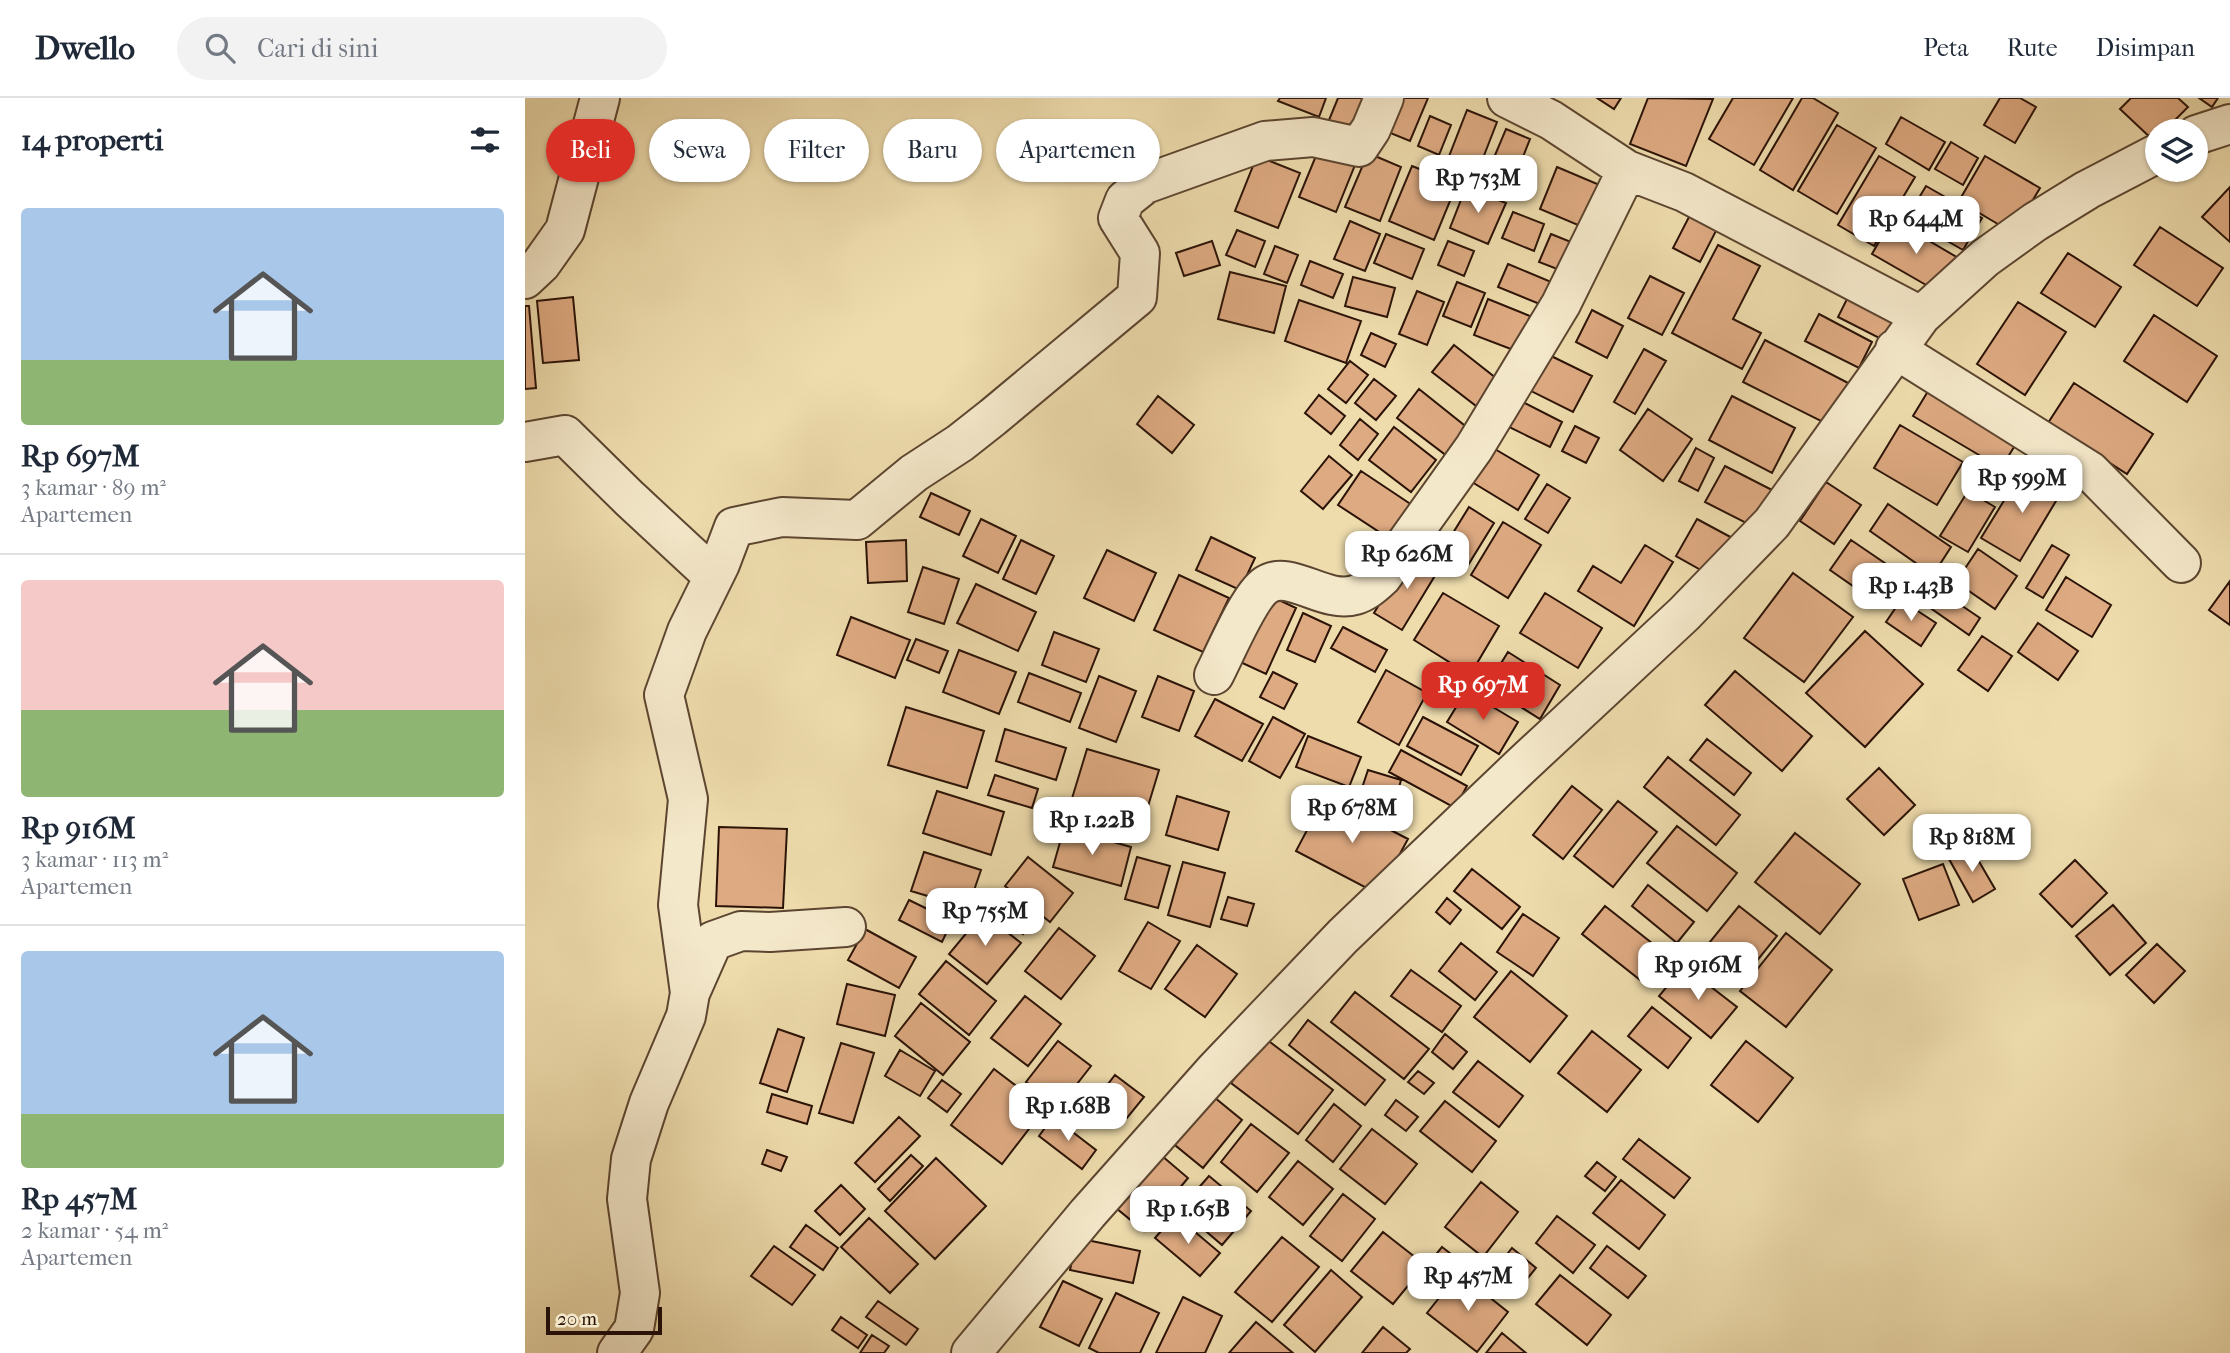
<!DOCTYPE html>
<html lang="id">
<meta charset="utf-8">
<style>
body{margin:0;font-family:"IM FELL French Canon",serif;background:#f2f2f3;color:#1f2937;height:100vh;display:flex;flex-direction:column;font-size:26px;white-space:nowrap}
*{box-sizing:border-box;margin:0}
p{font-size:23px;color:#747a83}
.icon{flex:none;width:38px;height:38px;fill:none;stroke:currentColor;stroke-width:2;stroke-linecap:round;stroke-linejoin:round}
.map{position:relative;flex:1;overflow:hidden}
.panel{display:flex;flex-direction:column;background:#fff;width:525px}
.panel>*{flex:none}
.guide{position:absolute;left:21px;top:21px;width:665px;height:63px;display:flex;gap:14px}
.tools{position:absolute;left:1620px;top:21px;display:grid;gap:14px}
.tools a{display:grid;place-items:center;width:63px;height:63px;border-radius:50%;background:#fff;box-shadow:0 2px 5px #0004;font-size:35px}
.scale{position:absolute;left:21px;bottom:18px;width:116px;box-sizing:border-box;padding-left:7px;border:4px solid #2b1307;border-top:0;font-size:19px;line-height:24px;white-space:nowrap;color:#2b1307;-webkit-text-stroke:5px #f4e8ca;paint-order:stroke}
.price{position:absolute;translate:-50% -60px;padding:0 16px;border-radius:14px;background:#fff;color:#222;font-size:23px;line-height:46px;filter:drop-shadow(0 2px 4px #0008)}
.price::after{content:'';position:absolute;left:50%;top:42px;width:21px;height:16px;margin-left:-10px;background:inherit;clip-path:polygon(0 0,100% 0,50% 100%)}
.price.current{background:#d93025;color:#fff}
ul{padding:0;list-style:none}
li{display:grid;align-content:center;gap:14px;height:371px;padding:0 21px}
li+li{border-top:2px solid #e0e1e3}
li span{display:grid;place-items:center;height:217px;border-radius:7px;color:#555}
li>.icon{margin-inline-start:auto}
span .icon{width:126px;height:126px;fill:#fffc;stroke-width:1}
li b{font-size:30px}
h2{display:flex;justify-content:space-between;align-items:center;height:84px;padding:0 21px;font-size:30px}
.pill{padding:0 24px;border-radius:32px;background:#fff;box-shadow:0 2px 5px #0004;font-size:24px;line-height:63px}
.pill.current{background:#d93025;color:#fff}
header{display:flex;align-items:center;gap:42px;box-sizing:border-box;height:98px;padding:0 35px;background:#fff;border-bottom:2px solid #e0e1e3}
header strong{font-size:33px}
nav{display:flex;gap:38px;margin-inline-start:auto;font-size:24px}
.search{width:490px;height:63px;background:#f2f2f3;display:flex;align-items:center;gap:18px;box-sizing:border-box;padding:0 24px;border-radius:38px;color:#747a83;font-size:26px}
main{display:flex;flex:1;min-height:0}
.map>svg:first-child{display:block}
</style>
<header>
<strong>Dwello</strong>
<div class="search"><svg class="icon" aria-label="search" viewBox="0 0 24 24"><circle cx="10" cy="10" r="6"/><path d="M15 15l6 6"/></svg>Cari di sini</div>
<nav><a>Peta</a><a>Rute</a><a>Disimpan</a></nav>
</header>
<main>
<section class="panel">
<h2>14 properti<svg class="icon" aria-label="filters" viewBox="0 0 24 24"><path d="M4 7h16M4 17h16"/><circle cx="9" cy="7" r="2"/><circle cx="15" cy="17" r="2"/></svg></h2>
<ul>
<li><span style="background:linear-gradient(#a9c7e8 70%,#8fb573 0)"><svg class="icon" aria-label="home" viewBox="0 0 24 24"><path d="M3 11l9-7 9 7M6 9v11h12V9"/></svg></span><div><b>Rp 697M</b><p>3 kamar · 89 m²</p><p>Apartemen</p></div></li>
<li><span style="background:linear-gradient(#f6c9c9 60%,#8fb573 0)"><svg class="icon" aria-label="home" viewBox="0 0 24 24"><path d="M3 11l9-7 9 7M6 9v11h12V9"/></svg></span><div><b>Rp 916M</b><p>3 kamar · 113 m²</p><p>Apartemen</p></div></li>
<li><span style="background:linear-gradient(#a9c7e8 75%,#8fb573 0)"><svg class="icon" aria-label="home" viewBox="0 0 24 24"><path d="M3 11l9-7 9 7M6 9v11h12V9"/></svg></span><div><b>Rp 457M</b><p>2 kamar · 54 m²</p><p>Apartemen</p></div></li>
</ul>
</section>
<div class="map">
<svg width="1705" height="1255" viewBox="0 0 1705 1255">
<rect width="100%" height="100%" fill="#eedcad"/>
<filter id="stains"><feTurbulence type="fractalNoise" baseFrequency=".00286" numOctaves="4"/><feColorMatrix values="0 0 0 0 .2 0 0 0 0 .09 0 0 0 0 .02 0 0 0 .5 -.17"/></filter>
<radialGradient id="worn" r=".72"><stop offset=".6" stop-color="#630" stop-opacity="0"/><stop offset="1" stop-color="#630" stop-opacity=".3"/></radialGradient>
<path fill="#deaa82" stroke="#2b1307" stroke-width="2" d="M755,0H801L794,19L753,3Z
M813,0H852L836,40L802,27Z
M866,0H903L885,43L853,30Z
M1072,0H1096L1089,11Z
M1123,0L1188,1L1161,68L1105,46Z
M1208,0H1268L1229,67L1184,41Z
M1277,0H1288L1313,15L1268,92L1235,72Z
M1475,0H1495L1511,9L1490,45L1459,27Z
M1606,0H1653L1663,9L1639,33H1633V39L1629,43L1595,11Z
M1674,0H1693L1687,9Z
M942,12L972,24L953,73L923,61Z
M905,18L926,27L914,57L893,48Z
M1376,19L1420,44L1404,72L1361,46Z
M1312,27L1351,50L1312,116L1273,93Z
M981,31L1005,41L990,79L965,69Z
M1426,44L1453,60L1438,87L1410,71Z
M795,48L832,62L811,114L774,99Z
M843,55L876,69L855,123L820,109Z
M732,58L775,75L753,130L710,113Z
M1354,58L1390,79L1349,148L1313,127Z
M1460,58L1515,90L1488,135L1434,103Z
M887,68L932,86L909,142L864,123Z
M1032,69L1077,88L1060,130L1015,111Z
M1401,88L1457,120L1438,152L1382,120Z
M941,89L981,105L963,146L925,130Z
M1705,89V144L1677,119Z
M988,114L1019,126L1009,153L977,140Z
M1166,115L1193,129L1175,164L1148,150Z
M1367,121L1435,161L1415,195L1347,156Z
M825,123L855,136L840,173L809,161Z
M1635,129L1698,170L1672,208L1609,167Z
M712,132L740,143L730,169L701,157Z
M861,136L899,151L887,181L849,165Z
M1026,136L1056,148L1045,176L1014,164Z
M687,143L695,167L659,178L651,155Z
M923,143L949,153L939,178L913,167Z
M1193,147L1235,168L1208,221L1236,235L1217,271L1147,235Z
M750,148L773,157L762,185L739,176Z
M1543,155L1596,189L1570,229L1516,195Z
M785,163L818,176L808,200L776,187Z
M983,166L1031,186L1022,209L973,189Z
M705,174L761,188L749,235L693,221Z
M1125,178L1159,195L1137,237L1103,220Z
M828,179L870,190L862,219L820,208Z
M932,184L960,195L946,229L918,218Z
M892,193L919,204L902,247L874,236Z
M1324,197L1376,223L1364,245L1313,219Z
M48,199L54,262L18,265L12,203Z
M963,201L1005,218L991,253L949,237Z
M774,202L836,223L821,265L760,243Z
M1493,204L1541,234L1500,297L1452,266Z
M0,208H4L11,290L0,291Z
M1067,212L1098,228L1082,260L1051,244Z
M1294,216L1347,244L1334,270L1280,243Z
M1629,217L1692,258L1662,304L1599,263Z
M846,235L871,246L860,269L836,257Z
M1240,242L1327,287L1306,328L1218,284Z
M929,247L976,284L955,311L907,274Z
M1119,251L1141,263L1110,316L1089,304Z
M1016,253L1067,278L1048,314L998,289Z
M825,263L843,277L821,305L803,291Z
M1411,280L1499,333L1476,370L1388,318Z
M849,281L871,298L851,322L830,305Z
M1549,285L1628,336L1602,376L1523,325Z
M894,291L944,331L922,358L872,320Z
M794,297L820,318L806,336L780,315Z
M633,298L669,327L647,355L612,326Z
M1207,298L1270,330L1247,375L1184,342Z
M988,299L1037,324L1025,349L976,325Z
M1123,311L1167,341L1138,383L1095,352Z
M835,321L853,336L833,362L815,347Z
M1375,327L1438,364L1412,407L1349,370Z
M1050,328L1074,340L1061,365L1037,353Z
M869,329L911,362L886,394L844,362Z
M963,347L1014,377L993,412L942,381Z
M1171,350L1189,360L1173,393L1154,383Z
M804,358L827,377L798,411L776,393Z
M1200,368L1249,393L1231,430L1180,404Z
M1499,370L1537,393L1495,463L1456,440Z
M836,373L887,407L865,441L813,407Z
M1301,384L1336,407L1309,446L1275,423Z
M1022,386L1045,400L1023,435L1000,421Z
M1443,393L1470,409L1443,454L1415,438Z
M406,395L445,413L434,437L395,419Z
M1363,406L1426,449L1408,477L1345,433Z
M944,409L969,425L940,472L915,456Z
M456,421L491,438L473,475L438,458Z
M1172,421L1211,442L1190,480L1151,458Z
M978,424L1016,447L983,500L946,477Z
M686,439L730,460L715,492L671,472Z
M381,442L382,483L343,485L341,444Z
M496,442L529,458L511,496L478,481Z
M1326,442L1370,472L1348,502L1305,472Z
M1120,447L1148,464L1109,528L1053,493L1068,468L1096,485Z
M1527,447L1544,457L1518,500L1501,490Z
M1453,451L1492,478L1470,511L1431,484Z
M582,452L631,475L609,523L559,500Z
M886,454L914,471L877,532L849,515Z
M398,469L434,481L419,526L383,514Z
M1268,475L1328,519L1279,584L1219,540Z
M654,477L704,500L678,554L629,532Z
M1541,479L1586,507L1567,539L1521,512Z
M1705,483V527L1684,512Z
M451,486L511,514L493,553L432,525Z
M1415,493L1455,520L1444,537L1404,509Z
M918,495L974,528L945,577L889,542Z
M1020,495L1077,530L1053,570L995,535Z
M743,497L771,510L741,576L713,563Z
M1376,502L1411,525L1396,548L1361,524Z
M778,515L806,528L790,564L762,552Z
M326,519L385,542L370,580L312,557Z
M1513,525L1553,553L1533,582L1493,554Z
M818,529L862,552L850,574L806,550Z
M1340,533L1398,586L1340,649L1281,595Z
M529,534L574,551L561,584L517,567Z
M1457,538L1487,558L1463,593L1433,572Z
M391,541L423,553L414,575L382,562Z
M434,552L491,574L474,616L418,594Z
M983,554L1035,587L1015,621L962,588Z
M861,572L902,595L874,647L833,624Z
M1210,573L1287,638L1257,673L1180,607Z
M748,574L772,586L759,611L735,599Z
M504,575L556,595L545,624L493,604Z
M574,578L611,593L591,644L554,630Z
M633,578L669,593L654,633L617,619Z
M941,593L993,624L974,656L922,624Z
M690,601L738,626L717,663L670,638Z
M381,609L459,633L442,690L363,667Z
M748,619L780,636L755,680L724,663Z
M898,619L953,648L936,677L882,648Z
M480,631L541,650L531,682L471,663Z
M783,638L836,659L824,689L771,669Z
M1182,641L1226,675L1209,697L1165,662Z
M562,651L634,672L617,728L545,707Z
M876,652L942,688L930,710L864,674Z
M1143,659L1215,717L1191,747L1119,689Z
M1354,670L1390,707L1359,737L1322,701Z
M843,672L876,682L871,701L837,690Z
M470,677L513,691L507,710L463,697Z
M1047,688L1077,712L1038,761L1008,737Z
M412,693L479,714L466,757L398,735Z
M652,698L704,714L693,752L641,737Z
M800,698L883,741L853,796L771,753Z
M1093,703L1132,734L1088,789L1049,758Z
M1152,728L1212,775L1182,813L1122,765Z
M194,729L262,731L258,810L191,808Z
M539,730L606,749L596,788L528,769Z
M1270,735L1335,786L1295,836L1230,784Z
M1445,748L1470,791L1448,804L1424,761Z
M399,754L456,772L443,810L386,793Z
M503,759L548,795L525,824L480,788Z
M612,759L645,768L633,810L600,801Z
M1550,762L1582,795L1547,829L1515,796Z
M658,764L700,775L685,829L643,817Z
M1418,766L1434,807L1394,822L1378,781Z
M947,771L995,809L977,831L929,793Z
M1123,787L1169,824L1152,845L1107,808Z
M475,794L510,821L498,836L463,808Z
M703,799L729,806L722,828L696,821Z
M922,800L936,812L925,826L911,814Z
M384,802L427,823L417,844L374,822Z
M1588,807L1621,845L1585,877L1551,838Z
M1080,808L1142,857L1119,885L1057,836Z
M1214,808L1252,838L1218,880L1180,850Z
M458,815L496,845L462,886L424,856Z
M998,816L1034,840L1008,878L972,854Z
M623,824L655,843L626,891L594,873Z
M534,830L570,858L536,901L500,873Z
M340,831L391,859L374,890L323,862Z
M1261,835L1307,872L1261,929L1215,893Z
M936,845L972,874L950,902L914,873Z
M1632,846L1660,873L1629,905L1601,877Z
M672,847L712,876L680,919L640,891Z
M421,863L471,903L444,937L394,896Z
M1159,868L1212,909L1186,940L1134,898Z
M886,872L936,908L917,934L866,898Z
M986,873L1042,918L1005,964L949,919Z
M322,886L370,897L360,938L312,926Z
M830,894L904,951L879,981L806,924Z
M500,898L536,926L503,968L466,940Z
M396,905L445,944L418,977L370,938Z
M1127,909L1166,940L1143,970L1103,938Z
M783,922L860,982L840,1007L764,947Z
M253,931L279,940L262,994L235,985Z
M1067,933L1116,972L1082,1014L1033,975Z
M920,936L942,954L928,971L907,954Z
M741,941L808,992L773,1036L706,985Z
M533,943L566,968L534,1009L501,984Z
M1221,943L1268,980L1233,1024L1186,987Z
M316,945L349,955L328,1025L294,1015Z
M375,952L410,973L395,998L360,978Z
M953,963L998,998L974,1029L928,994Z
M469,971L520,1010L477,1066L426,1027Z
M893,973L909,985L899,996L883,984Z
M590,977L619,999L602,1020L573,999Z
M417,982L436,996L422,1014L403,1000Z
M684,995L717,1022L678,1070L645,1043Z
M247,996L287,1008L282,1026L242,1014Z
M871,1002L893,1019L881,1033L860,1017Z
M920,1003L971,1043L947,1074L895,1033Z
M809,1006L836,1028L808,1064L781,1042Z
M374,1019L395,1038L350,1084L330,1065Z
M528,1019L571,1052L557,1071L514,1038Z
M726,1026L764,1055L732,1094L696,1064Z
M847,1031L892,1066L860,1106L815,1071Z
M1114,1041L1165,1080L1149,1100L1098,1061Z
M242,1052L262,1059L256,1073L237,1066Z
M630,1052L663,1080L619,1133L585,1105Z
M386,1057L398,1068L365,1103L353,1091Z
M411,1060L461,1108L410,1161L360,1113Z
M773,1063L808,1091L778,1127L744,1099Z
M1072,1064L1091,1079L1080,1093L1060,1078Z
M684,1078L726,1113L697,1147L655,1111Z
M1096,1082L1140,1117L1114,1151L1068,1115Z
M956,1084L993,1114L958,1159L920,1129Z
M316,1087L340,1111L315,1137L290,1113Z
M818,1096L850,1121L817,1163L785,1138Z
M650,1117L695,1155L675,1178L630,1140Z
M1032,1118L1070,1147L1048,1175L1011,1145Z
M344,1120L393,1166L365,1195L316,1149Z
M281,1127L313,1150L298,1172L265,1149Z
M858,1134L900,1167L868,1206L826,1173Z
M757,1139L794,1169L747,1224L710,1194Z
M552,1140L615,1153L608,1185L545,1172Z
M249,1148L290,1177L267,1207L226,1178Z
M1082,1148L1121,1178L1103,1200L1065,1170Z
M917,1149L935,1163L914,1190L896,1175Z
M987,1150L1011,1170L993,1192L969,1173Z
M806,1172L837,1199L790,1254L759,1227Z
M934,1175L983,1214L952,1254L902,1215Z
M1035,1177L1086,1217L1062,1247L1011,1206Z
M538,1183L577,1201L554,1248L515,1229Z
M591,1195L634,1215L615,1255H574L564,1250Z
M658,1199L697,1218L680,1255H631Z
M353,1203L393,1231L381,1247L341,1219Z
M316,1219L342,1237L333,1250L307,1232Z
M731,1224L768,1255H704Z
M858,1229L885,1251L881,1255H837Z
M977,1235L1001,1255H961Z
M347,1237L364,1248L359,1255H335Z"/>
<g fill="none" stroke-linecap="round" stroke-linejoin="round">
<defs>
<path id="minor" d="M982,0L1026,22L1102,72L1159,94L1396,218
M1671,37L1705,26
M0,181L16,166L40,132L75,0
M1370,251L1565,373L1656,465
M0,344L40,337L104,400L188,478
M689,577C700,556 724,498 741,487C765,471 799,506 830,497C841,494 849,486 857,479L949,350L1036,206L1102,72
M165,895L153,807L163,701L139,597L162,533L195,466L209,429L257,419L332,422L389,375L435,345L468,319L612,199L615,155L593,120L600,102L620,86L740,43L788,39L834,49L846,31L859,0
M92,1255L109,1231L115,1195L102,1101L106,1061L124,1005L161,918L165,895L188,843L216,833L245,834L321,829
M446,1255L563,1115L690,972L818,838L997,667L1159,516L1247,425L1396,218L1460,160L1510,124L1562,92L1633,55"/>
</defs>
<use href="#minor" stroke="#5c4530" stroke-width="42"/>
<use href="#minor" stroke="#f4e8ca" stroke-width="38"/>
</g>
<rect width="100%" height="100%" filter="url(#stains)"/>
<rect width="100%" height="100%" fill="url(#worn)"/>
</svg>
<div class="tools">
<a><svg class="icon" aria-label="layers" viewBox="0 0 24 24"><path d="M12 4l9 5-9 5-9-5zM3 14l9 5 9-5"/></svg></a>
</div>
<div class="scale">20 m</div>
<b class="price" style="left:953px;top:117px">Rp 753M</b>
<b class="price" style="left:1391px;top:158px">Rp 644M</b>
<b class="price" style="left:1497px;top:417px">Rp 599M</b>
<b class="price" style="left:882px;top:493px">Rp 626M</b>
<b class="price" style="left:1386px;top:525px">Rp 1.43B</b>
<b class="price current" style="left:958px;top:624px">Rp 697M</b>
<b class="price" style="left:827px;top:747px">Rp 678M</b>
<b class="price" style="left:567px;top:759px">Rp 1.22B</b>
<b class="price" style="left:1447px;top:776px">Rp 818M</b>
<b class="price" style="left:460px;top:850px">Rp 755M</b>
<b class="price" style="left:1173px;top:904px">Rp 916M</b>
<b class="price" style="left:543px;top:1045px">Rp 1.68B</b>
<b class="price" style="left:663px;top:1148px">Rp 1.65B</b>
<b class="price" style="left:943px;top:1215px">Rp 457M</b>
<div class="guide">
<a class="pill current">Beli</a>
<a class="pill">Sewa</a>
<a class="pill">Filter</a>
<a class="pill">Baru</a>
<a class="pill">Apartemen</a>
</div>
</div>
</main>
